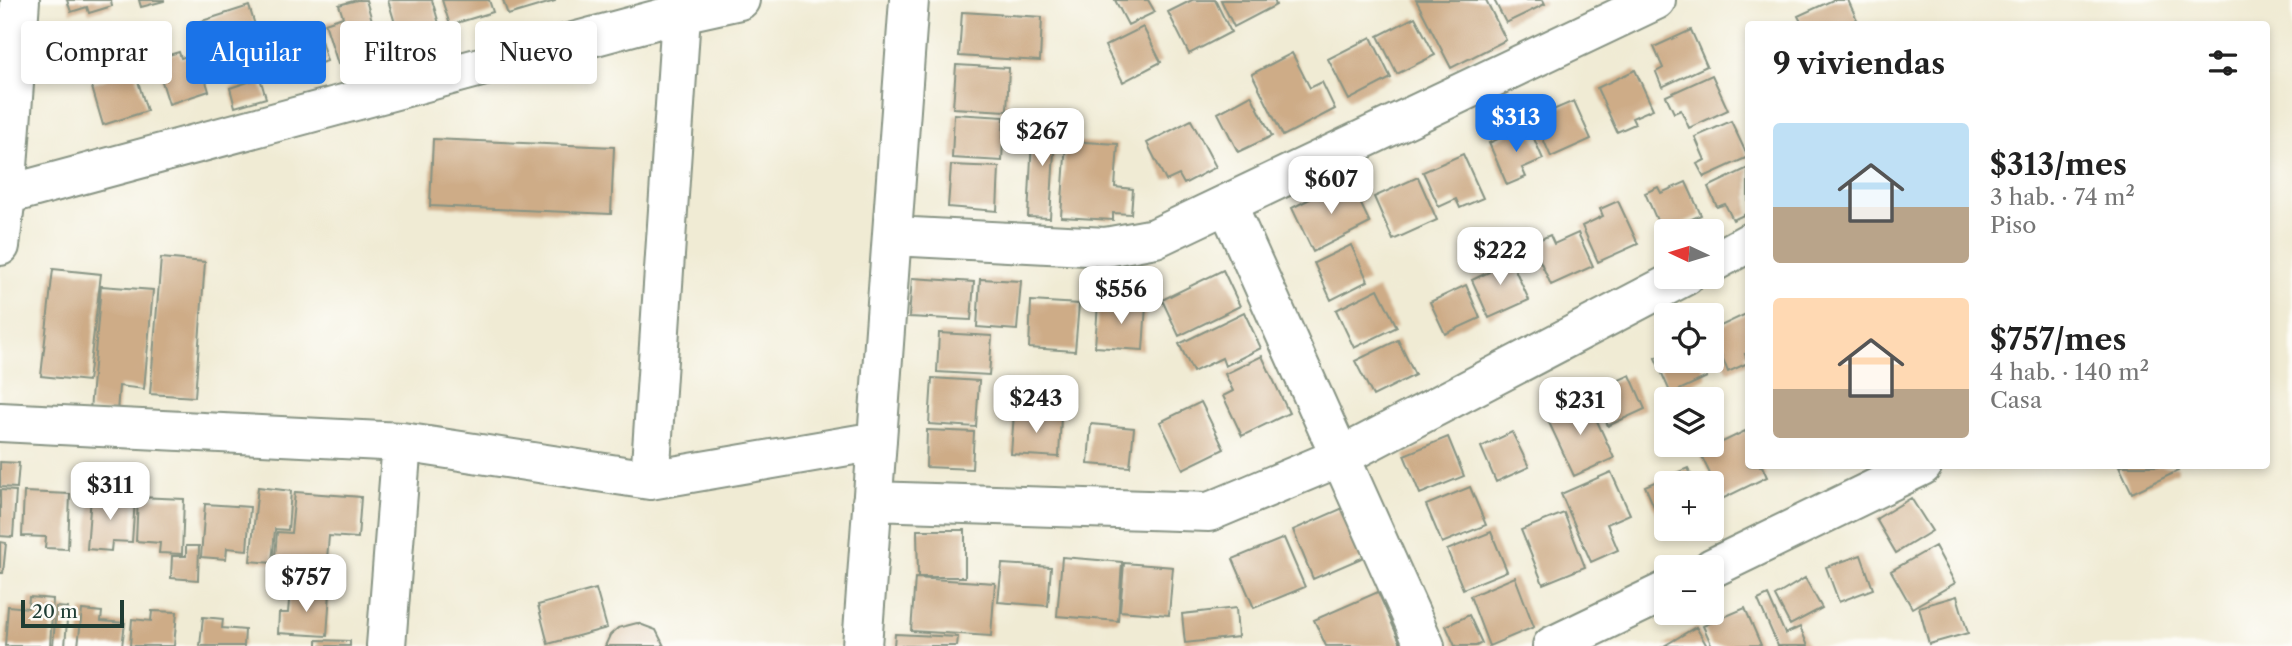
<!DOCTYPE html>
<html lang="es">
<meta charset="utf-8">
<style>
body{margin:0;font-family:"Libre Caslon Text",serif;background:#f6f6f6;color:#222;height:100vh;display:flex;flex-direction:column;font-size:26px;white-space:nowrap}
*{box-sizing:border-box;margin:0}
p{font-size:23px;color:#767676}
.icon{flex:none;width:38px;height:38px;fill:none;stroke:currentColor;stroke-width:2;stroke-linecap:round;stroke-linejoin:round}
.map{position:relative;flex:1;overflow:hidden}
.sheet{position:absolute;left:1745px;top:21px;width:525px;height:448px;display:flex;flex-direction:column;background:#fff;border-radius:7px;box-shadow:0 4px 10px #0003}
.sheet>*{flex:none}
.top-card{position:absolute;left:21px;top:21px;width:665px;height:63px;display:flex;gap:14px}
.needle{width:46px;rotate:274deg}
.fabs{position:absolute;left:1654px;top:219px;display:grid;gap:14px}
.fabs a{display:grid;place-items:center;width:70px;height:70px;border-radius:7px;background:#fff;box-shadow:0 4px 10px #0003;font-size:35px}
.scale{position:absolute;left:21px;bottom:18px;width:103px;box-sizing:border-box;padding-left:7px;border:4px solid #1f3d34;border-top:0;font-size:19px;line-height:24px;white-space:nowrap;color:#1f3d34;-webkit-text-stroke:5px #fdfcf7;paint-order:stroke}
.price{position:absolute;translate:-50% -60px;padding:0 16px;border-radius:14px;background:#fff;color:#222;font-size:23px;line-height:46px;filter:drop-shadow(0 2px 4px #0008)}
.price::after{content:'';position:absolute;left:50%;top:42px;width:21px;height:16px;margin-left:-10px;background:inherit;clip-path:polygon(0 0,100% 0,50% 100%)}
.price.on{background:#1a73e8;color:#fff}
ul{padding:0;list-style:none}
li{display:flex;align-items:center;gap:21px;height:175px;padding:0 28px}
li span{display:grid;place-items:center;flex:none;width:196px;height:140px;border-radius:7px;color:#555}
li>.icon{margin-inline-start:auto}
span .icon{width:84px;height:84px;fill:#fffc;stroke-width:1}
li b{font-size:30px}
h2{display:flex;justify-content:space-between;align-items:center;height:84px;padding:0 28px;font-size:30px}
.tag{padding:0 24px;border-radius:7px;background:#fff;box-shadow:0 4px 10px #0003;font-size:24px;line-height:63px}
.tag.on{background:#1a73e8;color:#fff}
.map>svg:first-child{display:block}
</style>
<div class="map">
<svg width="2292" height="646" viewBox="0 0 2292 646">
<rect width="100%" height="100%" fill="#fdfcf7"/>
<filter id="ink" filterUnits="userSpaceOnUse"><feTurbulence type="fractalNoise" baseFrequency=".0143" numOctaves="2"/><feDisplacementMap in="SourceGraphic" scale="14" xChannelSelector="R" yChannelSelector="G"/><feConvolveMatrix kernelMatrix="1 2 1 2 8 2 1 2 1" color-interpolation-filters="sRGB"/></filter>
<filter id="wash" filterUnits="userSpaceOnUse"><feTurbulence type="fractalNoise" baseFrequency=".00686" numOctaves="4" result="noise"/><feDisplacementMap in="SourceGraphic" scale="28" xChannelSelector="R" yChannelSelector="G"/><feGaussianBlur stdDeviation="1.57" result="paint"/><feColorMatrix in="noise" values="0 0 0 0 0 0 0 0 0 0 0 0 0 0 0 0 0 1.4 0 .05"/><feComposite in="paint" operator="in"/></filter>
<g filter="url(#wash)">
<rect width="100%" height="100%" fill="#f0ebd4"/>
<g id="blocks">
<path fill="#ceac87" d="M67,0H111L112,6L89,13L87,7L71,12Z
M139,0H164V1L141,7Z
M357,0H366L381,51L338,64L325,23L343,17L339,5Z
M388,0H432L440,27L400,40Z
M442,0H489L493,12L450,25Z
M503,0H555V1L508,15Z
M1115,0H1148L1155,12L1128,25Z
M1192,0H1215L1231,32L1189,54L1168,12Z
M1221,0H1274L1276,5L1234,27Z
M1416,0H1486L1506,40L1451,68Z
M1494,0H1543L1545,4L1506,23Z
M1833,0H1848L1859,24H1802L1798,16Z
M249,6L260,41L206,58L196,23Z
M962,12L1042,17L1040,61L959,56Z
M1415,17L1435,55L1397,74L1378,36Z
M297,22L299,28L316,23L327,61L287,73L274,29Z
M1143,27L1161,62L1123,82L1105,46Z
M1691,30L1707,66L1662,87L1656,72L1663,68L1654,47Z
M1371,37L1391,78L1349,100L1328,59Z
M179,52L181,58L197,53L209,91L169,104L155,59Z
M1292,53L1310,88L1322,82L1335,109L1283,136L1252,74Z
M131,58L147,111L103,125L91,84L109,78L105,66Z
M956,65L1009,68L1007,111L953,108Z
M1635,70L1653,109L1632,118L1635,124L1617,132L1597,88Z
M1712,75L1728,110L1689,128L1681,110L1674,113L1666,96Z
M260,78L266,98L235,107L230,88Z
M1251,95L1272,136L1238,152L1218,113Z
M1574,101L1591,139L1551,157L1534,118Z
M954,114L1004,117L1002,161L952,158Z
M1033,118L1056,119L1050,218L1028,217Z
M1191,120L1216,167L1184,184L1179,175L1166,181L1147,143Z
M1731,121L1748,157L1704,177L1697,164L1705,160L1695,137Z
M1528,125L1543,159L1522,168L1526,177L1507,185L1489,143Z
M433,139L614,147L611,214L430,206Z
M1066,141L1118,144L1115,187L1133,189L1131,214L1113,213V220L1061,217Z
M1463,154L1483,198L1460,208L1456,199L1439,207L1423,172Z
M951,165L999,167L997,211L948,207Z
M1748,168V213L1733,220L1725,204L1717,207L1708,187Z
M1418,177L1437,220L1393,240L1374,197Z
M1349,179L1370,223L1313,252L1292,208Z
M1686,182L1701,215L1662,232L1645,193L1658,187L1661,193Z
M1618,201L1638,244L1598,262L1582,226L1603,216L1600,209Z
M1578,233L1593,266L1551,285L1532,243L1550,235L1554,244Z
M1351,245L1368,281L1331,300L1314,263Z
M1508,254L1529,300L1489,318L1472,280L1489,272L1485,265Z
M161,258L205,262L195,397L150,394Z
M53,269L101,274L88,381L41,376Z
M1223,270L1240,306L1179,336L1162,300Z
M912,278L974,282L971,320L909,317Z
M980,279L1021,281L1017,330L977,327Z
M1466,285L1480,318L1445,334L1430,302Z
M101,286L153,290L144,389L119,386L117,413L90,410Z
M1378,289L1397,327L1354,348L1336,310Z
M1031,301L1079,304L1075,351L1029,348Z
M1098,303L1146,305L1143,350L1095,347Z
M1244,312L1261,348L1225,366L1222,358L1193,372L1179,344Z
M1748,313V353L1745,354L1748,363L1728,372L1712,330Z
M939,333L992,336L989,375L937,372Z
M1398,340L1415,375L1373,396L1355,361Z
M1666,353V360H1700L1707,377L1671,394L1655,358Z
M1262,356L1289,413L1242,436L1223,396L1233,391L1225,374Z
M1630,375L1645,409L1608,426L1593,392Z
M932,378L979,381L976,427L929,424Z
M1586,397L1614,458L1574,476L1546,416Z
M1201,402L1224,449L1183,469L1160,422Z
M1014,413L1061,416L1059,457L1011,454Z
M1091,424L1134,428L1130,467L1088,464Z
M927,430L974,432L972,469L926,467Z
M1745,431L1748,437V466H1762L1767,477L1722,499L1700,453Z
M1512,432L1529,467L1496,482L1481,447Z
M1448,437L1464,476L1420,494L1404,455Z
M0,462L19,463L17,488L0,487Z
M2119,466H2176L2178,471L2132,493Z
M1688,468L1695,483H1666V523L1662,525L1645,486Z
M1611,472L1630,514L1607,524L1618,550L1591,562L1561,494Z
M258,487L291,491L288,530L275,529L272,563L250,561Z
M1470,487L1486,525L1442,543L1426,505Z
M0,490L16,491L13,537L0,536Z
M24,492L70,494L68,549L45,548L46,537L22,536Z
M295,492L361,497L358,538L329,536L325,581L283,578L284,558L275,557L277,532L291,533Z
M91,496L135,500L132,542L112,541L111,551L87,549Z
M138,497L184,499L182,554L159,553L160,543L136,541Z
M1911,498L1932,531L1896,553L1876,519Z
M205,504L250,507L247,550L227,548L226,559L201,557Z
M1343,508L1364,557L1313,579L1293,530Z
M1564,513L1585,567L1543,584L1521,530Z
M917,530H965V577H918Z
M1491,532L1507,571L1463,589L1447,550Z
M1284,538L1305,587L1254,608L1233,559Z
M0,542L6,543L3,573H0Z
M186,546H199L198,580L171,578L172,556H186Z
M1935,546L1955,583L1912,608L1891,571Z
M1861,555L1873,589L1839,602L1826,567Z
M1062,557L1122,562L1118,621L1057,616Z
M1124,563L1173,567L1169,615L1120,611Z
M1002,564L1051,567L1048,606L998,602Z
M1515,577L1534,627L1489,646L1470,596Z
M915,578L995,583L991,636L911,631Z
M1805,578L1822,608L1790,625L1775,596Z
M596,589L607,628L548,644L538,605Z
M290,590L330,592L327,636L278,633L279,613H288Z
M1378,592L1402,646H1326L1314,620Z
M1768,595L1785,634L1800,627L1808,646H1778L1758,600Z
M1957,596L1968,633L1929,644L1919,607Z
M29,597L53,599L50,646H5L8,606L28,608Z
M56,607L68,608L65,646H53Z
M1236,608L1238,637L1185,643L1182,614Z
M1745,608L1761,645L1712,646L1703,626Z
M82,610L102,612L101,621L125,623L122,646H78Z
M152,611L177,612L174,646H130L132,619L151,621Z
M1469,615L1482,643L1476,646H1455L1446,626Z
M203,617L223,619L222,628L245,630L244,646H200Z
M637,623L656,630L664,646H605L610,635L618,628Z
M1696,627L1707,646H1664Z
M895,634L958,637L957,646H894Z
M317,640L350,641V646H317Z"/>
</g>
</g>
<g filter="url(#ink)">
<use href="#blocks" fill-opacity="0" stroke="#889484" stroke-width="2"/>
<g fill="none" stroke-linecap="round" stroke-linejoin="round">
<defs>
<path id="minor" d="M6,195L681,13L740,0
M1227,204L1425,646
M893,236L1106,247L1155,238L1656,0
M0,246L6,195L20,0
M1712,263L1748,243
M0,422L402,442L650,480L877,441
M650,480L682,0
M872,501L1209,512L1340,457L1685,276
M1712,568L1922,466
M386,646L402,442
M862,646L909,0
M1552,646L1666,591"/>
</defs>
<use href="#minor" stroke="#889484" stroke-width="42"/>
<use href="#minor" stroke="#fff" stroke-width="38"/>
</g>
</g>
</svg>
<div class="fabs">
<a><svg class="needle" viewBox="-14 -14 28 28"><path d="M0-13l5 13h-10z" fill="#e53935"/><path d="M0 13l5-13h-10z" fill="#767676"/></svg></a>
<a><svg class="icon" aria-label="locate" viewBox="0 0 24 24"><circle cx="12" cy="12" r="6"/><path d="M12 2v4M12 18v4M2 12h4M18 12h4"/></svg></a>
<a><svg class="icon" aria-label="layers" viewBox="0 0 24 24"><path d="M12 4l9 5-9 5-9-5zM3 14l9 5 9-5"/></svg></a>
<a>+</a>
<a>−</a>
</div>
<div class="scale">20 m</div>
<b class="price on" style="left:1516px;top:154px">$313</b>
<b class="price" style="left:1042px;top:168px">$267</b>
<b class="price" style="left:1331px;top:216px">$607</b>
<b class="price" style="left:1500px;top:287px">$222</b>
<b class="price" style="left:1121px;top:326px">$556</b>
<b class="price" style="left:1036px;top:435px">$243</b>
<b class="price" style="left:1580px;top:437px">$231</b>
<b class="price" style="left:110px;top:522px">$311</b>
<b class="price" style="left:306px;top:614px">$757</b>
<div class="top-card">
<a class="tag">Comprar</a>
<a class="tag on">Alquilar</a>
<a class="tag">Filtros</a>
<a class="tag">Nuevo</a>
</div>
<section class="sheet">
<h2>9 viviendas<svg class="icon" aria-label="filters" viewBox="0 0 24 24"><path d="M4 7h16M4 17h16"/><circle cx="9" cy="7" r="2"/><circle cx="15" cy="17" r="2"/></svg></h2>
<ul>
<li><span style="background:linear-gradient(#bfe0f5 60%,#b9a48a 0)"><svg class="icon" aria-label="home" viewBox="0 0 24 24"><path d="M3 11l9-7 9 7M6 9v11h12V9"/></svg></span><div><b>$313/mes</b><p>3 hab. · 74 m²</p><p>Piso</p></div></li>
<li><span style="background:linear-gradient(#ffd9b3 65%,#b9a48a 0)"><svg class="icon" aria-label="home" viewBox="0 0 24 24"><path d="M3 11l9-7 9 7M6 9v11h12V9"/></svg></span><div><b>$757/mes</b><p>4 hab. · 140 m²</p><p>Casa</p></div></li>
</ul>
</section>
</div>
